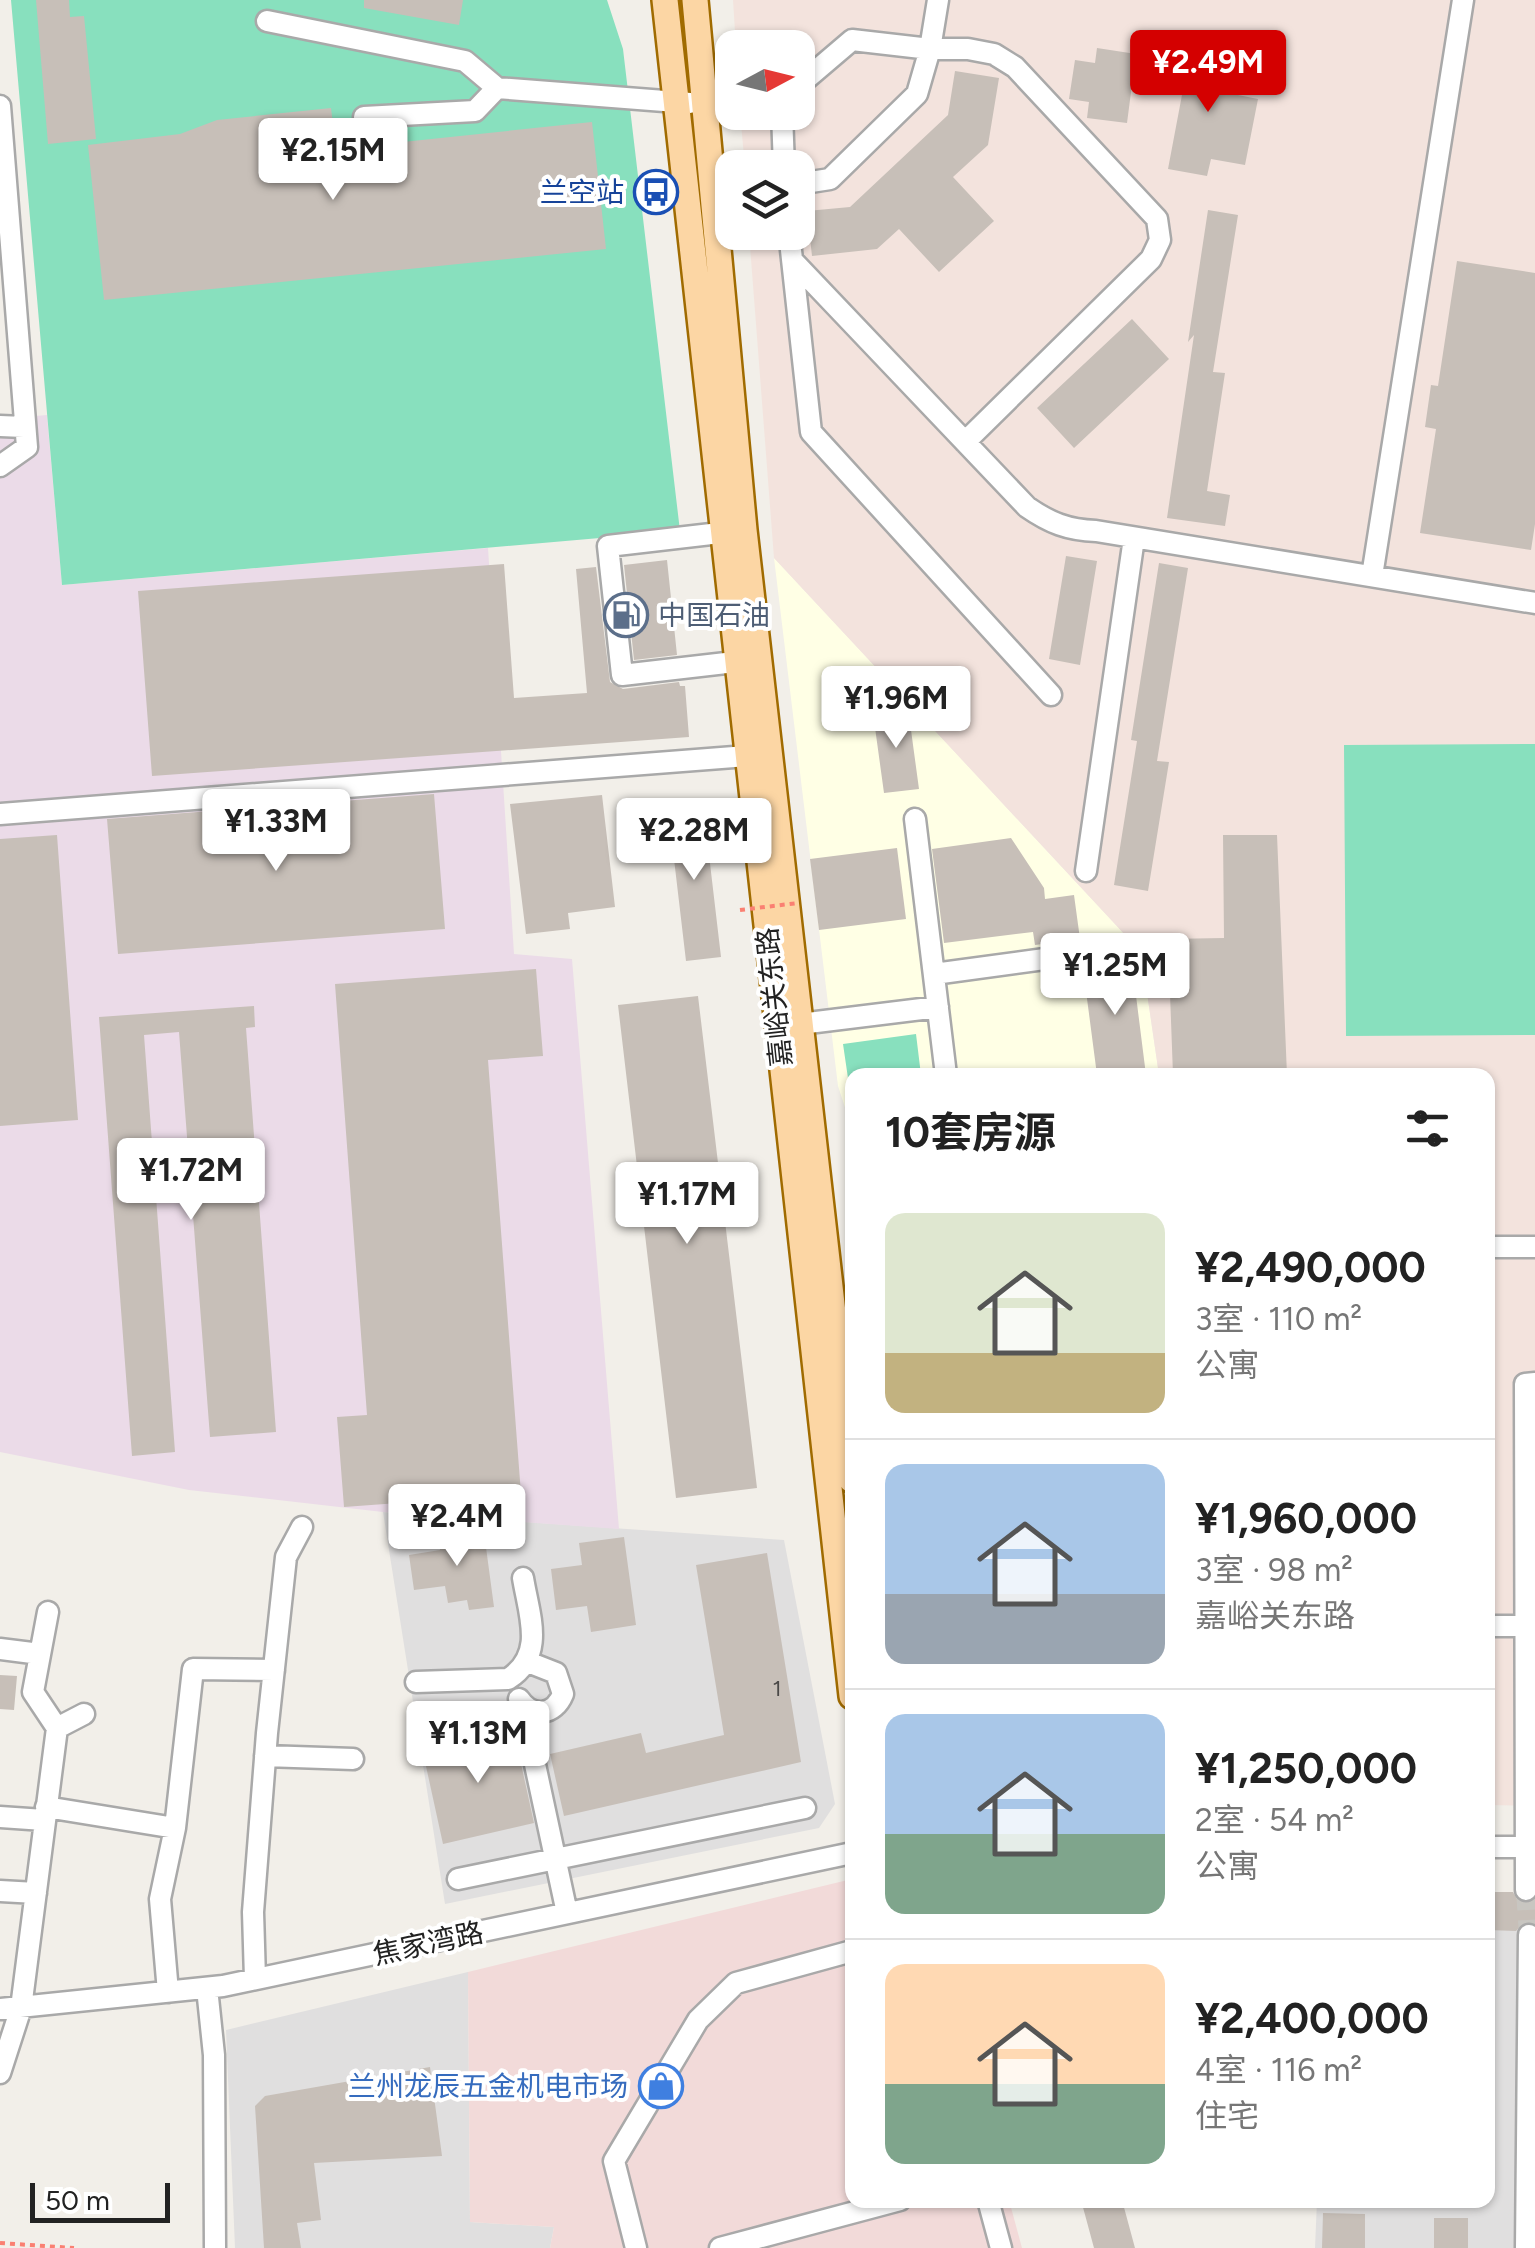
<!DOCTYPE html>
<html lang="zh">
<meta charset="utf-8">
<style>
body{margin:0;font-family:Figtree,"Noto Sans SC",sans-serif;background:#f6f6f6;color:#222;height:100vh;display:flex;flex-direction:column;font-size:38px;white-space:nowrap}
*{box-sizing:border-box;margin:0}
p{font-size:32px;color:#767676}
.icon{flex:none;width:55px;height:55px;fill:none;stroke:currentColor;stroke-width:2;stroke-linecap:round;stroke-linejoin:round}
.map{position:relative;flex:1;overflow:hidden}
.details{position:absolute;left:845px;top:1068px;width:650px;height:1140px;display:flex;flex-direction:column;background:#fff;border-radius:20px;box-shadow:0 2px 8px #0004}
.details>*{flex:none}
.needle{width:65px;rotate:83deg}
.tools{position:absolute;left:715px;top:30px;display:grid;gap:20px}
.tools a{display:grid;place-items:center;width:100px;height:100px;border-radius:20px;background:#fff;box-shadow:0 2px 8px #0004;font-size:50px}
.scale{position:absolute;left:30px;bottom:25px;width:140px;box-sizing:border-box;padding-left:10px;border:5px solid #222;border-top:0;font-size:28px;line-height:35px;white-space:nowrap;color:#222;-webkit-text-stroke:8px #fff;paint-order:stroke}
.price{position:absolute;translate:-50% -85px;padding:0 22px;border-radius:10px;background:#fff;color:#222;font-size:32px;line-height:65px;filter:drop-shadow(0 2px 5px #0008)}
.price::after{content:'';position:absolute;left:50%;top:60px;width:30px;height:22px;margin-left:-15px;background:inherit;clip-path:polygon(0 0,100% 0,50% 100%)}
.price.active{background:#d40000;color:#fff}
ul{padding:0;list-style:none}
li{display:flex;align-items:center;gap:30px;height:250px;padding:0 40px}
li+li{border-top:2px solid #e0e0e0}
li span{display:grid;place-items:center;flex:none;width:280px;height:200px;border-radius:20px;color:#555}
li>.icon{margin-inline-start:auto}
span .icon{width:120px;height:120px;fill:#fffc;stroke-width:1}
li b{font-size:42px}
h2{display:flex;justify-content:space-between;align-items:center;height:120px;padding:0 40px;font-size:42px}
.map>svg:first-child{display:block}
</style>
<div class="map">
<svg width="1535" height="2248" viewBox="0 0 1535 2248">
<rect width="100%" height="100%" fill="#f2efe9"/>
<path fill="#e0dfdf" d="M383,1512L784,1540L835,1804L819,1828L445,1904Z
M1488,1896H1535V2248H1315L1317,2200H1488Z
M468,1972L470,2222L554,2227L550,2248H235L226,2030Z"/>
<path fill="#f2dad9" d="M852,1879V2200H1009L1022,2248H550L554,2227L470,2222L468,1972Z"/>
<path fill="#ebdbe8" d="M47,415L62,585L488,548L514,954L572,959L619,1529L383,1512L189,1490L0,1452V419Z"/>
<path fill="#ffffe5" d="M774,558L1141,952L1159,1075H852V1129L838,1086Z"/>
<path fill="#f3e3dd" d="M733,0H1535V1806L1488,1805V1075H1159L1141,952L774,558L749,233L798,232V168L745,167L740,113L798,112V48L736,47Z"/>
<path fill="#88e0be" d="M11,0H607L623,49L680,531L62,585Z
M1535,744V1035L1346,1036L1344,745Z
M916,1034L921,1075H852V1084L849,1085L843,1044Z"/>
<path fill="#c7bfb8" d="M36,0H69L70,17L84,16L96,139L48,144Z
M364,0H463L459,25L364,8Z
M1171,39L1210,48L1209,58L1228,93L1258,99L1245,165L1211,159L1207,176L1168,169L1185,79L1169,51Z
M1097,48L1136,54L1127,123L1087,118L1089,102L1069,99L1075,60L1095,63Z
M955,71L999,78L988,145L953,177L994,221L939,272L899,229L877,249L812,256L807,211L850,207L948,115Z
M331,108L336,149L592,122L606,249L104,300L88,145L180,134L217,120Z
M1208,210L1238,215L1213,372L1225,373L1207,491L1230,495L1225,526L1167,518L1194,335L1188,342Z
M1457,261L1535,273V524L1531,550L1420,533L1436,429L1425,427L1431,385L1438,386Z
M1132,319L1169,359L1074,448L1037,408Z
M1066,556L1097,561L1080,665L1049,659Z
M667,560L677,655L634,660L624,565Z
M1159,563L1188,568L1157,761L1169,762L1148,891L1114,885L1137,741L1131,740Z
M504,564L514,698L587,693L576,569L596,567L610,682L623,689L679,682L680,686H685L689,737L152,776L138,591Z
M908,708L919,789L884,793L873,713Z
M434,794L445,929L118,954L107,819Z
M602,795L615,907L568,913L570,929L526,934L510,804Z
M703,804L721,957L686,961L668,808Z
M57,835L78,1120L0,1126V839Z
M1223,835H1277L1287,1075H1173L1168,939L1224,938Z
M1011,838L1044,888L1045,899L1074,895L1080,939L1035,945L1033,932L944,943L932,849Z
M897,848L906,919L819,930L810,859Z
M1131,956L1146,1075H1097L1083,968L1099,965L1107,959Z
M536,969L543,1056L488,1060L521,1494L344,1507L337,1417L367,1415L335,984Z
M698,996L757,1488L676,1498L618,1005Z
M254,1006L255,1027L246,1028L276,1432L210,1437L179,1032L144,1035L175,1452L132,1456L99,1017Z
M483,1525L494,1607L469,1610L467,1600L448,1603L445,1586L414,1590L409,1555L440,1550L439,1538L458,1536L457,1528Z
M624,1537L636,1625L591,1632L587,1606L556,1610L551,1569L582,1565L579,1543Z
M767,1553L801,1762L564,1816L550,1754L641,1733L646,1753L724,1735L696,1565Z
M0,1675L17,1676L14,1710L0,1709Z
M513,1727L534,1823L443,1844L422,1748Z
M1488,1892H1513L1518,1901L1525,1904L1535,1900V1923H1523L1516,1931L1488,1930Z
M430,2067L442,2156L314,2163L321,2220L297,2223L301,2248H264L255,2106L265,2096Z
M1081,2200H1122L1135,2248H1094Z
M1323,2213L1365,2214V2248H1322Z
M1434,2218H1468V2248H1434Z"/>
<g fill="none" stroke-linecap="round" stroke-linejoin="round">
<path stroke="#c8c6c1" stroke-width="20" stroke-dasharray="20 10" stroke-linecap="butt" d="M1526,1890L1529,1935"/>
<defs>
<path id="minor" d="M267,21L465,61L497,88L690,103
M798,86L852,40L930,49H968L994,54L1015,67L1157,219L1160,240L1151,259L965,442
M0,106L27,447L0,466
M782,112L784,168
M364,117L475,111L497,88
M798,184L830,179L917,94L930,49L938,0
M789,232L811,432L1051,695
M792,260L1027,507C1050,523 1068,530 1096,531L1535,603
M0,426L24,427
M737,531L608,546L622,675L752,660
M1372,576L1463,0
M0,814L747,756
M915,819L946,1075
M1086,871L1134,538
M934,974L1096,952
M800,1024L938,1007
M1488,1247H1535
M48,1612L33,1692L57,1728
M1488,1626H1525
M0,1649L40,1654
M416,1682L508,1679C546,1655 529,1615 523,1578
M519,1699C532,1718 554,1716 563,1694L556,1673L528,1662
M522,1704L567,1913
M265,1756L353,1759
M46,1807L175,1828
M0,1817L44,1820
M1488,1847H1535
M458,1879L805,1808
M1526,1890L1525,1384L1535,1383
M0,1891L36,1893
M255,1979L253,1912L267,1733L286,1557L302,1527
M207,1988L214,2055L215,2248
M168,1992L160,1899L175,1828L193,1669L274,1670
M0,2009L223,1986L852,1853
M0,2073L21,2008L57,1728L84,1714
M988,2200L1001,2248
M636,2248L614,2161L698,2020L736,1983L852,1951
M720,2248L900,2200
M1526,2248L1529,1935"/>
<path id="major" d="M665,0L852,1696
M695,0L744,530L852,1480"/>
</defs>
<use href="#minor" stroke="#a9a9a9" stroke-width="25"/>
<use href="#major" stroke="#a06b00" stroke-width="30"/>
<path stroke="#fa8072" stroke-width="4" stroke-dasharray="5 5" stroke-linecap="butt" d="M0,2243L74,2248"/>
<use href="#minor" stroke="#fff" stroke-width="20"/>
<use href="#major" stroke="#fcd6a4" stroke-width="25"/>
<path stroke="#fa8072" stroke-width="4" stroke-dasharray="5 5" stroke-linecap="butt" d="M740,910L798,903"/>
</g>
<defs>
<symbol id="bus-ring" viewBox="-11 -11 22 22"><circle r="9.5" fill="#fff" stroke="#1a4fb4" stroke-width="1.5"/><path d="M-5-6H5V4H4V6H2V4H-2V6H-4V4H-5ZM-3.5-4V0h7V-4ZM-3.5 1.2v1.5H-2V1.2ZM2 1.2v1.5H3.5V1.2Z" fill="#1a4fb4"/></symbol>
<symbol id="fuel-ring" viewBox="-11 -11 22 22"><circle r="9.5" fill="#fff" stroke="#5c6f8a" stroke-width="1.5"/><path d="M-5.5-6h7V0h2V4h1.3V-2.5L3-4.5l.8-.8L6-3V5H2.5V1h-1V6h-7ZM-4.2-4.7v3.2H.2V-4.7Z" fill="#5c6f8a"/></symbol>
<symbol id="shop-ring" viewBox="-11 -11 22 22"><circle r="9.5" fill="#fff" stroke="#3f7fe0" stroke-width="1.5"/><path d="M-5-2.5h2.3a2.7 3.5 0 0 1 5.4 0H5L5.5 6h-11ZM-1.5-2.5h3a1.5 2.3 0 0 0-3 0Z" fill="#3f7fe0"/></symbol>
</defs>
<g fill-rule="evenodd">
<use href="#bus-ring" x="631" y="167" width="50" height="50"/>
<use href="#fuel-ring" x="601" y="590" width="50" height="50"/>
<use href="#shop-ring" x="636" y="2061" width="50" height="50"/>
</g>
<g text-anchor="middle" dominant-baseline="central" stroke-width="8" stroke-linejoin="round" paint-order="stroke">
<g font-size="22" fill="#4b4948">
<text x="777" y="1688">1</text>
</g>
<g font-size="28" fill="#164399" stroke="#fff" text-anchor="end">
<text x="624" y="192">兰空站</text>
</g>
<g font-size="28" fill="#4e5e75" stroke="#fff" text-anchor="start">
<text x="658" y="615">中国石油</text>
</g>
<g font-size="28" fill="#222" stroke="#fff">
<text transform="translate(774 997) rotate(-96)">嘉峪关东路</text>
<text transform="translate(428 1943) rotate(-12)">焦家湾路</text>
</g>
<g font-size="28" fill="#366cbe" stroke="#fff" text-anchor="end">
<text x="628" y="2086">兰州龙辰五金机电市场</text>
</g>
</g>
</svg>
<div class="tools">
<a><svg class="needle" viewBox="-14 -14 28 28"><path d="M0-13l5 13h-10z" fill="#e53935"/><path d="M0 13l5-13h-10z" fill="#767676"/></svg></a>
<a><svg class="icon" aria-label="layers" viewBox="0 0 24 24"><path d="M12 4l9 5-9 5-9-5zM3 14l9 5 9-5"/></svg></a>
</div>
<div class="scale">50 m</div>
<b class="price active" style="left:1208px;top:115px">¥2.49M</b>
<b class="price" style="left:333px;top:203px">¥2.15M</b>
<b class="price" style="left:896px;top:751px">¥1.96M</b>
<b class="price" style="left:276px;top:874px">¥1.33M</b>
<b class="price" style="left:694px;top:883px">¥2.28M</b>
<b class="price" style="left:1115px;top:1018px">¥1.25M</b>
<b class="price" style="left:191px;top:1223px">¥1.72M</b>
<b class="price" style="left:687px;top:1247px">¥1.17M</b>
<b class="price" style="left:457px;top:1569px">¥2.4M</b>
<b class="price" style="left:478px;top:1786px">¥1.13M</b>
<section class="details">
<h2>10套房源<svg class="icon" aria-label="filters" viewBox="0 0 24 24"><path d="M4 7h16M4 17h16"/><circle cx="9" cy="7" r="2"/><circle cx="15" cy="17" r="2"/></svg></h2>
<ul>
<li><span style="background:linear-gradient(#dfe7d0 70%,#c2b280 0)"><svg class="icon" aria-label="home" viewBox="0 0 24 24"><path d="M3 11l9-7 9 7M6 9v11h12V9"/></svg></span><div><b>¥2,490,000</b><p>3室 · 110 m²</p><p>公寓</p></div></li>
<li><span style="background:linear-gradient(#a9c7e8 65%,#9aa5b1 0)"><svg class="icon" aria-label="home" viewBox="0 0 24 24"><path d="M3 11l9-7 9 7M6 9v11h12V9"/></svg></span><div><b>¥1,960,000</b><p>3室 · 98 m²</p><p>嘉峪关东路</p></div></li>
<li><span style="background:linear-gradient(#a9c7e8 60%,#7fa58c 0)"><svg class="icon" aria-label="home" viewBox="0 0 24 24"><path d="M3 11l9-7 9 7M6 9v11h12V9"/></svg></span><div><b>¥1,250,000</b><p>2室 · 54 m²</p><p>公寓</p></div></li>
<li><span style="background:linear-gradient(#ffd9b3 60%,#7fa58c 0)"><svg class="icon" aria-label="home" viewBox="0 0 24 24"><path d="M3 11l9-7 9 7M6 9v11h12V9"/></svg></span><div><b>¥2,400,000</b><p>4室 · 116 m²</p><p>住宅</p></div></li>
</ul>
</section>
</div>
